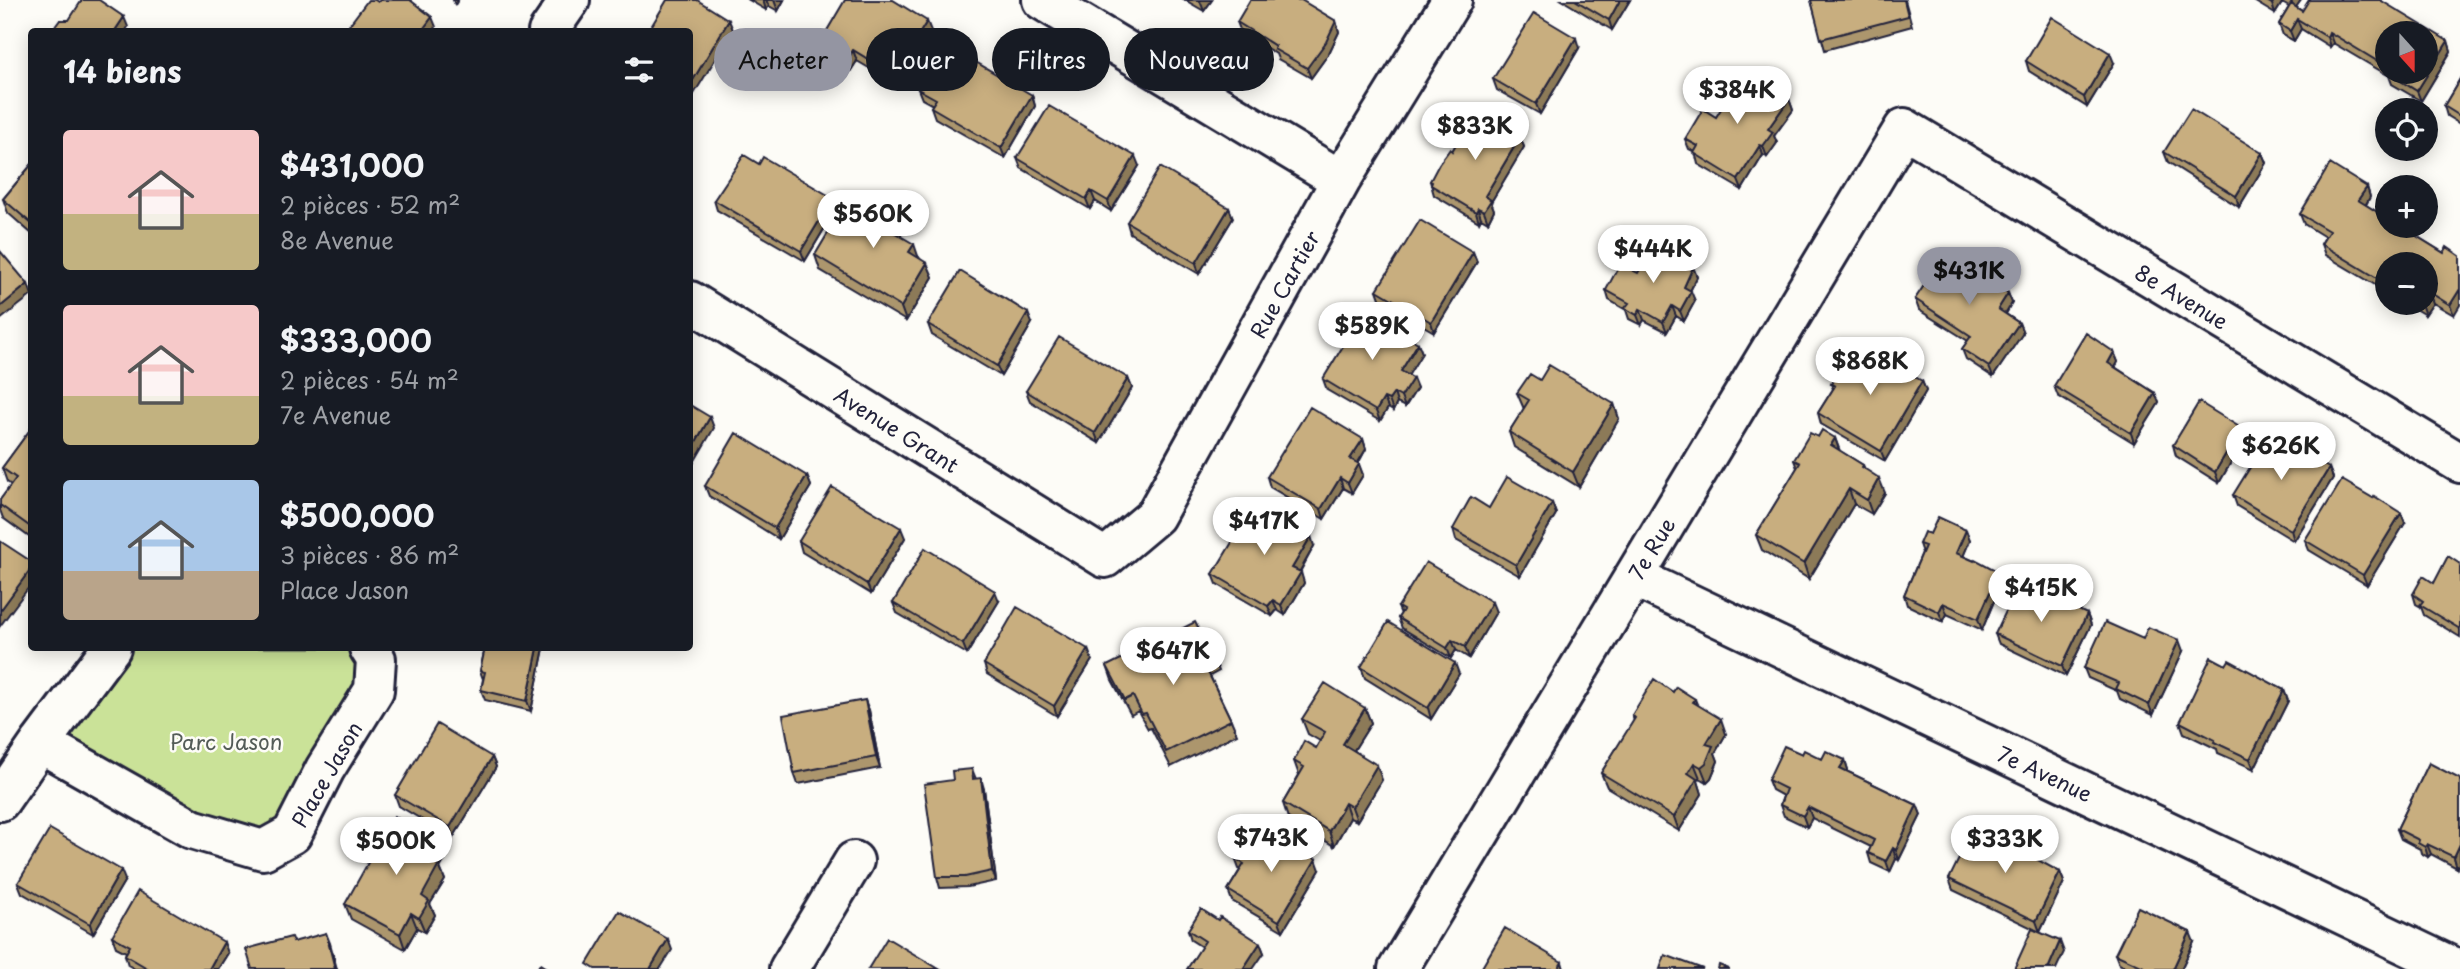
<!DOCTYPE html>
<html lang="fr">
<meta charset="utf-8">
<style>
body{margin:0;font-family:"Playpen Sans",sans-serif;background:#20242c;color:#f1f3f6;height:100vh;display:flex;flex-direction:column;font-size:26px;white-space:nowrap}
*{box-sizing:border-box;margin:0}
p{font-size:23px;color:#9ea1a6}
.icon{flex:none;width:38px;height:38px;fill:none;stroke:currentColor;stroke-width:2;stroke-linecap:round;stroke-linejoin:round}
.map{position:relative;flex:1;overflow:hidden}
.details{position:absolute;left:28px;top:28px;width:665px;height:623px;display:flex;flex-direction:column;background:#171b24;border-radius:7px;box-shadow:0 4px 18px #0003}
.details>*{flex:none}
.top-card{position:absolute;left:714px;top:28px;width:665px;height:63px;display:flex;gap:14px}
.needle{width:46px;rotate:159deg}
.controls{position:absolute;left:2375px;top:21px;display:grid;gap:14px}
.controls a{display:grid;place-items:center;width:63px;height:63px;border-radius:50%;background:#171b24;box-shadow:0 4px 18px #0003;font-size:35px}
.price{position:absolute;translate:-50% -60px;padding:0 16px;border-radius:24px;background:#fff;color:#222;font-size:23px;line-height:46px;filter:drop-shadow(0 2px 4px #0008)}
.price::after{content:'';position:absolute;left:50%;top:42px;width:21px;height:16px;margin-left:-10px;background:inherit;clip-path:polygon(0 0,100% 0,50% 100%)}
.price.current{background:#9495a2;color:#111}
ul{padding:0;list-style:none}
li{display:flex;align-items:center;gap:21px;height:175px;padding:0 35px}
li span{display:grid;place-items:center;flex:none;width:196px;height:140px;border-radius:7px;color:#555}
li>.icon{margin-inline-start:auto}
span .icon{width:84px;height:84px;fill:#fffc;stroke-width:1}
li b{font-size:30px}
h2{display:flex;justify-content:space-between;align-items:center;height:84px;padding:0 35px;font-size:30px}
.pill{padding:0 24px;border-radius:32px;background:#171b24;box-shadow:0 4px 18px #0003;font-size:24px;line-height:63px}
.pill.current{background:#9495a2;color:#111}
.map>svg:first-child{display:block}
</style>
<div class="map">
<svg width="2460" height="969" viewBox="0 0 2460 969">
<rect width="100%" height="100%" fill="#fdfcf7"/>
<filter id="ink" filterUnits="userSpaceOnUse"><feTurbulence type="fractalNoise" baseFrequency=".0143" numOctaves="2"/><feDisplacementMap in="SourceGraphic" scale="14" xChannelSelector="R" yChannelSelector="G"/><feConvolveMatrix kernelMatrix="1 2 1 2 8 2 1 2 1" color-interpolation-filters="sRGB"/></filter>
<g filter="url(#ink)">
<path fill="#cae298" stroke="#76826a" stroke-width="2" d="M111,648H367L376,659L263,850L40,743Z"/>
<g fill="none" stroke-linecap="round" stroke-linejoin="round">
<defs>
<path id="minor" d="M1042,0L1341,180
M548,32L570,0
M690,301L1105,558L1155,516L1341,180L1452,0
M1634,577L2457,969
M40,743L192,829L263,850L292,834L325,769L374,690L376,659L369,648
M0,801L40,743L111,648
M789,969L854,861
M1398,969L1904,128L2460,463"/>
</defs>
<use href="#minor" stroke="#22223b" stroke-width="44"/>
<use href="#minor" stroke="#fdfcf7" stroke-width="38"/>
</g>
<path fill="#ac966d" stroke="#22223b" stroke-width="2" fill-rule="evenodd" d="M749,0H784L778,11L769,6L766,10Z
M1185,0H1212L1204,11Z
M1562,0H1630L1612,30Z
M1811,0H1905L1912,26L1825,50Z
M2252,0H2301L2296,7L2302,11L2448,41L2451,51L2421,101L2392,84L2389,76L2333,43L2330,47L2301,29L2294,41L2283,35L2279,24L2289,7L2282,3L2275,14ZM2387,33L2426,72H2387Z
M1336,21L1339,32L1329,53L1311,78L1278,59L1276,54L1241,32L1237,22Z
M931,31L898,85L857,61L848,75L826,62L823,52L828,43L825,34Z
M1579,48L1540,114L1497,90L1493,79Z
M2026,61L2114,63L2087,107L2029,71Z
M2460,79V124L2447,116L2444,106Z
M918,89L1032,95L1035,106L1005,158L935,118L931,107L933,105L922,99Z
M1789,99L1793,110L1774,136L1777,143L1767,157L1763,155L1742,190L1698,164L1695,152L1689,149L1685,139L1716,117Z
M1520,137L1524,147L1491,202L1494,210L1488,222L1481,218L1479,222L1434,195L1430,181L1452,151Z
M2164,152L2262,153L2266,163L2239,207L2168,162Z
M1017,158L1139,166L1111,211L1095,201L1090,209L1021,168Z
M32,164V234L8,213L3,199Z
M2367,187L2370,197L2366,205L2444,253L2454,315L2433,303L2425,315L2405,303H2426L2387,264V292L2325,255L2321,244L2325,237L2304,224L2300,214Z
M833,198L836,209L805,261L717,210L714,200Z
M1229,208L1233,218L1199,274L1130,233L1127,222Z
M902,209L908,224L900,236L919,257L933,277L906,321L820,270L815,255L862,213Z
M1473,252L1477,262L1434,332L1381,301L1377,290Z
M1693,267L1697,277L1690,291L1695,301L1684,321L1676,316L1667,332L1644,320L1641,325L1629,319L1626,310L1609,300L1606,290L1638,273Z
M2008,293L2012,303L2006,314L2019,323L2023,333L1993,377L1966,359L1962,349L1968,341L1919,310L1915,299Z
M1032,323L1001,376L932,335L928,324Z
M1418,343L1422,353L1408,375L1417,388L1405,407L1397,403L1393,411L1388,408L1380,421L1327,390L1323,379Z
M2114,352L2118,362L2115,367L2155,393L2159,403L2134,443L2058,396L2054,386Z
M1848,363L1922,381L1926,391L1885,461L1821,424L1818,413L1833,389L1831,384Z
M1128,378L1132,388L1099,443L1030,401L1026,391Z
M1540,380L1614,404L1619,419L1579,487L1514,447L1509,432L1524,409L1517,393Z
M32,427V539L3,518L0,510V500L11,485L7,482L2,468Z
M1818,437L1835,438L1840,451L1863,465L1865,469L1885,493L1872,514L1854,504L1809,579L1762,550L1756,535L1797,468L1794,460Z
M2245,438L2219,483L2176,456L2173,445Z
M1363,439L1366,449L1358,464L1363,475L1352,493L1343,488L1324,519L1270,487L1267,477Z
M2329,468L2333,478L2294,541L2237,506L2233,495Z
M807,476L811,486L779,539L709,496L705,486Z
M1552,503L1556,514L1520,576L1456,540L1453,529L1489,508Z
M2405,523L2367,585L2309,550L2305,540Z
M1966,530L1970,540L1963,556L1999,572L2002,582L1982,630L1947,614L1943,622L1907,605L1904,595L1922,553L1919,544L1930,534Z
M905,538L871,594L802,552L799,541Z
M1314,546L1300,572L1304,583L1285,615L1277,610L1272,616L1217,584L1213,574Z
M2460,564V637L2424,615L2421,607L2416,604L2413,594L2434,583Z
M999,601L967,654L897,613L893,603Z
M1398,607L1496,612L1469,658L1456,650L1451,658L1402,628L1398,618L1401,614Z
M2087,614L2091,625L2066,676L1999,644L1995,634Z
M485,648H544L531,711L485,700L481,690L483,679L480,671Z
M2183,651L2153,715L2120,699L2117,691L2088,678L2084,668Z
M1213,657L1219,671L1210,676L1231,720L1237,734L1171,767L1151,728L1148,729L1138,711L1131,715L1112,680L1107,666Z
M1092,660L1057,716L987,674L984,664Z
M2226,665L2284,690L2288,701L2254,769L2218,753L2217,749L2184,733L2180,722Z
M1361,667L1459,674L1431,719L1365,678Z
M1673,692L1695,699L1697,704L1726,734L1715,753L1718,761L1711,778L1707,782L1700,778L1698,781L1702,794L1679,831L1607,787L1601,773L1634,721L1632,715Z
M1365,708L1371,723L1354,750L1382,780L1357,821L1350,818L1334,846L1288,818L1283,803L1299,775L1294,761L1316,748L1320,741L1308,734L1302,719Z
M869,710L880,768L798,784L794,773Z
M492,757L496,767L453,838L399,806L395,795Z
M1822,759L1845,760L1848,770V772L1917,805L1921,815L1899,860L1896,859L1890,872L1871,863L1868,853L1871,847L1812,818L1807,827L1784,816L1780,805L1783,796L1772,790L1768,780Z
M2429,763L2457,868L2431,854L2428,857L2421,853L2420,849L2401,839L2397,829Z
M972,769L976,779L984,789L996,881L968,887L940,888L937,877L953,780Z
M2003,846L2060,872L2064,882L2040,932L1953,890L1949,879Z
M446,858L440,868L445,880L430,904L435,915L425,932L417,928L405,949L351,919L345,904Z
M1235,858L1320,870L1283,931L1232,901L1228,890L1240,870L1239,869Z
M125,880L93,934L22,893L18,883Z
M1218,920L1260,943L1264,953L1202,947L1191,940L1188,930Z
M112,936L228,953L218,969H135L128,965L125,955L126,952L116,947Z
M2194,942L2181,969H2129L2119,964L2115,954Z"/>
<path fill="#8c7a59" stroke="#22223b" stroke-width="2" d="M453,0H458L455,5Z
M763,0H766L769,6L766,10Z
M774,0H784L778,11Z
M1201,0H1212L1204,11L1200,1Z
M1620,0H1630L1612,30L1609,20Z
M2274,0H2281L2282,3L2275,14L2272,4Z
M2291,0H2301L2294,10Z
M124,17L128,27L125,32H114Z
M432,17L436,27L433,32H421Z
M2297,19L2301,29L2294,41L2290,31Z
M729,20L733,30L691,99L690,96V85Z
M927,21L931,31L898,85L894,75Z
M1336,21L1339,32L1329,53L1311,78L1307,68Z
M2329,32L2333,43L2330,47L2327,37Z
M1576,38L1579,48L1540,114L1536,104Z
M2448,41L2451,51L2421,101L2417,91Z
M853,50L857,61L848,75L845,65Z
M2110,53L2114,63L2087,107L2084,97Z
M1032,95L1035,106L1005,158L1001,148Z
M1789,99L1793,110L1774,136L1777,143L1767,157L1763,146L1768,129Z
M1520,137L1524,147L1491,202L1494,210L1488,222L1484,211L1485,196Z
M1760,145L1763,155L1742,190L1738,180Z
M2262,153L2266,163L2239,207L2236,196Z
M1135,156L1139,166L1111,211L1108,201Z
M2367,187L2370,197L2362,211L2358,200Z
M1091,191L1095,201L1090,209L1086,199Z
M833,198L836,209L805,261L801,251Z
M1229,208L1233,218L1199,274L1196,263Z
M1478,208L1481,218L1479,222L1476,212Z
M902,209L908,224L895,244L890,230Z
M914,244L919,259L909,252Z
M1473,252L1477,262L1434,332L1431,322Z
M927,263L933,277L906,321L901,307Z
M1693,267L1697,277L1687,297L1684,287Z
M28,284L32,295L0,320V307Z
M2460,289V305L2454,315L2450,305Z
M1691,291L1695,301L1684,321L1680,311Z
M2429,292L2433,303L2425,315L2421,304L2422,303H2426V298Z
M2008,293L2012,303L2002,320L1998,309Z
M1672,306L1676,316L1667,332L1663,322Z
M1640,309L1644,320L1641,325L1637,315Z
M1028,313L1032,323L1001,376L997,366Z
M2019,323L2023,333L1993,377L1989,367Z
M1418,343L1422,353L1405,381L1401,371Z
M2114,352L2118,362L2112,373L2108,363Z
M1128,378L1132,388L1099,443L1095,433Z
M1413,378L1417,388L1405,407L1401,397Z
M1922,381L1926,391L1885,461L1881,451Z
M1394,393L1397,403L1393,411L1389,400Z
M2155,393L2159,403L2134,443L2131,433Z
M1384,398L1388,408L1380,421L1376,411Z
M1614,404L1619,419L1579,487L1573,472Z
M710,417L714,428L690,469V452Z
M2241,428L2245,438L2219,483L2215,472Z
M1835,438L1840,453L1831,445Z
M1363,439L1366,449L1354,469L1350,459Z
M1359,464L1363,475L1352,493L1348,483Z
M2329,468L2333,478L2294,541L2291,530Z
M807,476L811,486L779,539L775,528Z
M1340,478L1343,488L1324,519L1321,509Z
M1879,478L1885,493L1872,514L1867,500Z
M1849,489L1854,504L1809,579L1804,564Z
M1552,503L1556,514L1520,576L1516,565Z
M2401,513L2405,523L2367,585L2363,575Z
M901,528L905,538L871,594L867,584Z
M1966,530L1970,540L1960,564L1956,553Z
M1311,536L1314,546L1296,578L1292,568Z
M32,567V583L0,626V611Z
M1301,572L1304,583L1285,615L1281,605Z
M1999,572L2002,582L1982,630L1978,619Z
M995,591L999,601L967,654L963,644Z
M1273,600L1277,610L1272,616L1268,606Z
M1492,602L1496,612L1469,658L1465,647Z
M1943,603L1947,614L1943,622L1939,612Z
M2087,614L2091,625L2066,676L2062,666Z
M1452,640L1456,650L1451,658L1447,648Z
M2179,640L2183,651L2153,715L2149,705Z
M538,648H544L531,711L527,701Z
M1088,649L1092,660L1057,716L1054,706Z
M1455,663L1459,674L1431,719L1428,708Z
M2284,690L2288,701L2254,769L2250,759Z
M865,700L869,710L880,768L876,757Z
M1365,708L1371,723L1349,758L1343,744Z
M1721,719L1726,734L1715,753L1718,761L1711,778L1707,782L1701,767L1706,744Z
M492,757L496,767L453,838L450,827Z
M1845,760L1848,770L1844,779L1840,768Z
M1694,763L1700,778L1698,781L1702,794L1679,831L1674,817L1688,773Z
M1377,765L1382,780L1357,821L1352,807Z
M981,778L984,789L996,881L992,871Z
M1345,803L1350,818L1334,846L1329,831Z
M1917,805L1921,815L1899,860L1896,850Z
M1808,807L1812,818L1807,827L1803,816Z
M441,843L446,858L440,868L445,880L430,904L435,915L425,932L419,918L422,896L430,860Z
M2427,844L2431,854L2428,857L2425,847Z
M2460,844V862L2457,868L2454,857Z
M1893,848L1896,859L1890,872L1886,861Z
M1316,859L1320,870L1283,931L1279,921Z
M121,870L125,880L93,934L90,924Z
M2060,872L2064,882L2040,932L2036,921Z
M411,913L417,928L405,949L400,934Z
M2190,932L2194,942L2181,969H2173Z
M326,933L330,943L337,969H335Z
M668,939L672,950L660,969H650Z
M2060,941L2064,952L2056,969H2048Z
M224,942L228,953L218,969H209Z
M1260,943L1264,953L1253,969H1243Z
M1562,962L1564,969H1558Z"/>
<path fill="#c8ae7f" stroke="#22223b" stroke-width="2" d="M82,0H99L124,17L114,32H51L60,20H69Z
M368,0H375L378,2L380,0H410L432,17L421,32H344Z
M667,0H697L729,20L690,85V32H648Z
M845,0H893L927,21L894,75L853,50L845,65L823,52L832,38L825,34Z
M1250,0H1301L1336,21L1326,42L1307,68L1274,49L1275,46L1237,22Z
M1575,0H1620L1609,20Z
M1811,0H1904L1908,16L1821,39Z
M2265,0H2274L2272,4Z
M2309,0H2380L2448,41L2417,91L2388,73L2389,72H2426V33H2387V67L2329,32L2327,37L2297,19L2290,31L2279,24L2291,4L2302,11Z
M1534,13L1576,38L1536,104L1493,79Z
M2052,17L2110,53L2084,97L2026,61Z
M945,44L1032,95L1001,148L931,107L936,99L918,89Z
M1743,73L1789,99L1768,129L1773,132L1763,146L1760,145L1738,180L1694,153L1698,146L1685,139L1703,109L1716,117Z
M2460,79V116L2444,106Z
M1049,106L1135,156L1108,201L1091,191L1086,199L1017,158Z
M2191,109L2262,153L2236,196L2164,152Z
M1475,111L1520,137L1485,196L1491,200L1484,211L1478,208L1476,212L1431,185L1432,182L1430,181L1439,164L1450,149L1452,151Z
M744,155L759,164L763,157L833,198L801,251L714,200Z
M32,164V224L3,199Z
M2330,164L2367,187L2358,200L2387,218V226H2400L2444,253L2447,247L2460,256V289L2450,305L2429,292L2426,298V264H2387V284L2321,244L2329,231L2300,214Z
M1160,167L1229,208L1196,263L1127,222Z
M874,192L902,209L890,230L914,244L909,252L927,263L901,307L815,255L846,203L862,213Z
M1420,220L1473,252L1431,322L1377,290Z
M1653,245L1693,267L1684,287L1691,291L1680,311L1672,306L1663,322L1640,309L1637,315L1625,308L1629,303L1606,290L1620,264L1638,273Z
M0,251L28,284L0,307Z
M1947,251L2008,293L1998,309L2019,323L1989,367L1962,349L1971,336L1915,299Z
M960,271L1028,313L997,366L928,324Z
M1365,310L1418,343L1401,371L1413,378L1401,397L1394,393L1389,400L1384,398L1376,411L1323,379Z
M2086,333L2114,352L2108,363L2155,393L2131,433L2054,386Z
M1059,337L1128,378L1095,433L1026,391Z
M1860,344L1922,381L1881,451L1818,413L1835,386L1831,384L1843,360L1848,363Z
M1549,365L1614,404L1573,472L1509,432L1529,400L1517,393L1530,374L1540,380Z
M2199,402L2241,428L2215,472L2173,445Z
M690,405L710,417L690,452Z
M1310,407L1363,439L1350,459L1359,464L1348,483L1340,478L1321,509L1267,477Z
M32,427V528L0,505V500L16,478L2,468Z
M1822,430L1835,438L1831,445L1863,465L1862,467L1879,478L1867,500L1849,489L1804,564L1756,535L1800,463L1794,460L1810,433L1818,437Z
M736,433L807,476L775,528L705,486Z
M2270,435L2329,468L2291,530L2233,495Z
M1507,477L1552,503L1516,565L1453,529L1471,497L1489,508Z
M2342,480L2373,498L2374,496L2401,513L2363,575L2305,540Z
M832,487L901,528L867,584L799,541Z
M1255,504L1311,536L1292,568L1301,572L1281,605L1273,600L1268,606L1213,574Z
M1938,517L1966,530L1956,553L1974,561L1975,559L1999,572L1978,619L1943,603L1939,612L1904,595L1925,546L1919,544L1924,532L1930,534Z
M0,541L32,562V567L0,611Z
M925,548L995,591L963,644L893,603Z
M2448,556L2460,564V629L2420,605L2423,601L2413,594L2423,576L2434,583Z
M1426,562L1492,602L1465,647L1452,640L1447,648L1398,618L1403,610L1398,607Z
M2020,582L2087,614L2062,666L1995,634Z
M1017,607L1088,649L1054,706L984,664Z
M1195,622L1213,657L1203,662L1231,720L1166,752L1146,713L1142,714L1133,696L1125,700L1107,666Z
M1388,622L1455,663L1428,708L1361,667Z
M2105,622L2143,639L2148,627L2179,640L2149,705L2116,689L2119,683L2084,668Z
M485,648H538L527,701L481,690L485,672L480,671Z
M2211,657L2226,665L2229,660L2284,690L2250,759L2214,742L2215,740L2180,722Z
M1654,679L1673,692L1676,687L1695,699L1693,702L1721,719L1706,744L1713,746L1706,763L1701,767L1694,763L1688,773L1697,779L1674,817L1601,773L1635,718L1632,715Z
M1325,683L1365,708L1343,744L1377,765L1352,807L1345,803L1329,831L1283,803L1304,767L1294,761L1304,741L1316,748L1325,732L1302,719Z
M865,700L876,757L794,773L783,715Z
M437,724L492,757L450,827L395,795Z
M1784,746L1802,754L1804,750L1822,759L1826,751L1845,760L1840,768L1917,805L1896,850L1893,848L1886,861L1868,853L1874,840L1808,807L1803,816L1780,805L1786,789L1768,780Z
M2429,763L2460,779V844L2454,857L2427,844L2425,847L2418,843L2419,840L2397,829Z
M972,769L973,779L981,778L992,871L965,877H937L924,784L953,780L952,771Z
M394,816L441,843L430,860L439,865L422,896L429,901L419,918L411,913L400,934L345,904Z
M50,829L121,870L90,924L18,883Z
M1266,829L1316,859L1279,921L1228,890L1244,864L1235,858L1245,841L1254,847Z
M1973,830L2003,846L2005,842L2060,872L2036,921L1949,879Z
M138,891L224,942L209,969H149L125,955L130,946L112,936Z
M2138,907L2190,932L2173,969H2148L2115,954Z
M1201,909L1218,920L1220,917L1260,943L1243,969H1187L1205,941L1188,930Z
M619,911L668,939L650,969H595L587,964Z
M1505,928L1562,962L1558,969H1481Z
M2032,929L2060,941L2048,969H2014Z
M326,933L335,969H252L246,949L291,937L293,942Z
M887,938L939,969H868Z
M1665,955L1703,969H1660Z
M540,964L548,969H537Z
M1719,965L1729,969H1718Z"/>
</g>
<g text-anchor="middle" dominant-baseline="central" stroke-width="5" stroke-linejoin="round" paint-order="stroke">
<g font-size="21" fill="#22223b" stroke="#fdfcf7">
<text transform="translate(1284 284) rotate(-61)">Rue Cartier</text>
<text transform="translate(2182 296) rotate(31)">8e Avenue</text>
<text transform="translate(897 429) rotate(32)">Avenue Grant</text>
<text transform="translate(1651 548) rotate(-59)">7e Rue</text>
<text transform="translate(2045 773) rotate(25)">7e Avenue</text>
<text transform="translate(326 774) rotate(-60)">Place Jason</text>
</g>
<g font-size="21" fill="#545c57" stroke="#fdfcf7">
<text x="226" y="741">Parc Jason</text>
</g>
</g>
</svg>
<div class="controls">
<a><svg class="needle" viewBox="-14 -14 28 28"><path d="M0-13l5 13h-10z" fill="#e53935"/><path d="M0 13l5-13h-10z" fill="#9ea1a6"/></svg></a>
<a><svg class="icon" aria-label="locate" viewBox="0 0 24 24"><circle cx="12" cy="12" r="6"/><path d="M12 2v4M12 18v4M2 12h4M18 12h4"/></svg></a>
<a>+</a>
<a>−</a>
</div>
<b class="price" style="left:1737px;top:126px">$384K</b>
<b class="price" style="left:1475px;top:162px">$833K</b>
<b class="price" style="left:873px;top:250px">$560K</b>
<b class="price" style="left:1653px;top:285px">$444K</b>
<b class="price current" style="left:1969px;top:307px">$431K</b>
<b class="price" style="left:1372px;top:362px">$589K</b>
<b class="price" style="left:1870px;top:397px">$868K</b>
<b class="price" style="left:2281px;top:482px">$626K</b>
<b class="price" style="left:1264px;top:557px">$417K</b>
<b class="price" style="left:2041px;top:624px">$415K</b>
<b class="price" style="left:1173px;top:687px">$647K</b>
<b class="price" style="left:1271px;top:874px">$743K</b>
<b class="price" style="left:2005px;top:875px">$333K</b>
<b class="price" style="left:396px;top:877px">$500K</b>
<div class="top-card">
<a class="pill current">Acheter</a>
<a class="pill">Louer</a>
<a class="pill">Filtres</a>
<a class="pill">Nouveau</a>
</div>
<section class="details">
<h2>14 biens<svg class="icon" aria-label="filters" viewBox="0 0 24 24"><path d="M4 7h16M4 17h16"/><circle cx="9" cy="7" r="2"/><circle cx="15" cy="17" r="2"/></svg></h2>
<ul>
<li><span style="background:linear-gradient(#f6c9c9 60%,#c2b280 0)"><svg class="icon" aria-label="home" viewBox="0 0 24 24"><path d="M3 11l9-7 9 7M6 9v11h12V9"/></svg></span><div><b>$431,000</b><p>2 pièces · 52 m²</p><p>8e Avenue</p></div></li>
<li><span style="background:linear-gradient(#f6c9c9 65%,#c2b280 0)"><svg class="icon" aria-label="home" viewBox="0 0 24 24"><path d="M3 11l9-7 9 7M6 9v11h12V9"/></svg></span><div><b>$333,000</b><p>2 pièces · 54 m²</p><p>7e Avenue</p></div></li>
<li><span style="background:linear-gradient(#a9c7e8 65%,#b9a48a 0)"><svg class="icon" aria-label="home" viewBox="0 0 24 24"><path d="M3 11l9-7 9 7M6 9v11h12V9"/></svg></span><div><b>$500,000</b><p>3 pièces · 86 m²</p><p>Place Jason</p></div></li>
</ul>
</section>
</div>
